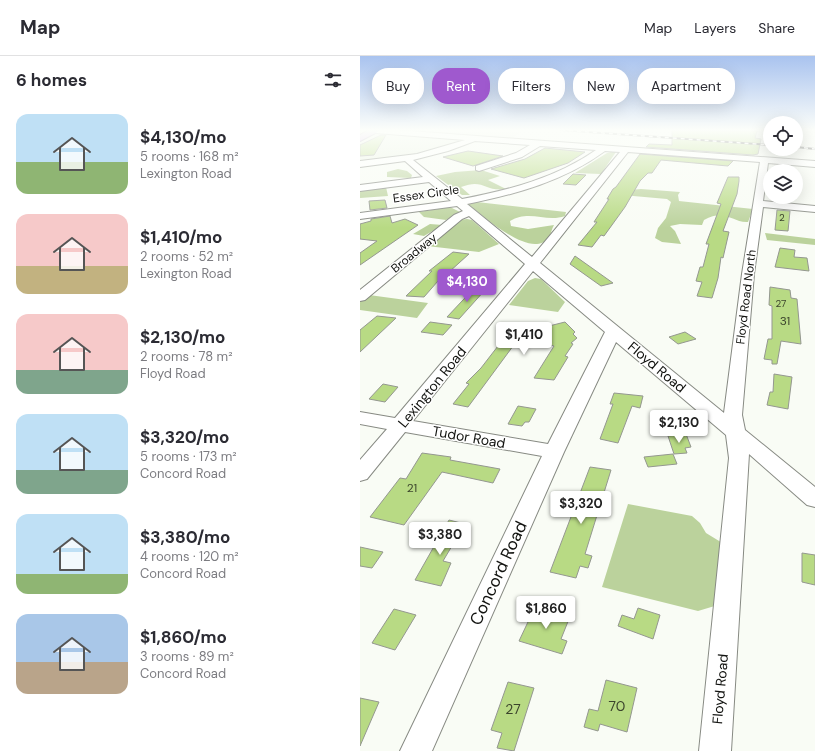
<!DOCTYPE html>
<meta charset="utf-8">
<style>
body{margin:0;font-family:"DM Sans",sans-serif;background:#f7f7f7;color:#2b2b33;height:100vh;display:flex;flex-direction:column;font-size:15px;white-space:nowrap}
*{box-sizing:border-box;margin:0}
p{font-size:13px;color:#7c7c81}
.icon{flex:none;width:22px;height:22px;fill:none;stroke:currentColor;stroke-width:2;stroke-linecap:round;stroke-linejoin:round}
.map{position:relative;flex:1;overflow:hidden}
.side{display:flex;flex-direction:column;background:#fff;width:360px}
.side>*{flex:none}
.hud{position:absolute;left:12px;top:12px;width:380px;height:36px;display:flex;gap:8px}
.buttons{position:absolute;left:403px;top:60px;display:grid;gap:8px}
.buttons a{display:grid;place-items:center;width:40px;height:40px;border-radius:50%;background:#fff;box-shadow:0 4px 16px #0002;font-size:20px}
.price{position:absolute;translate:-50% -34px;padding:0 9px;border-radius:4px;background:#fff;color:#222;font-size:13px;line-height:26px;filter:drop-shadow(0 1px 2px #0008)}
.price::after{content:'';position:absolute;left:50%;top:24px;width:12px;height:9px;margin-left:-6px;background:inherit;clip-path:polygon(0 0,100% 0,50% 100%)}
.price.selected{background:#9f59ce;color:#fff}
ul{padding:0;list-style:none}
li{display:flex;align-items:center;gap:12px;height:100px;padding:0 16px}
li span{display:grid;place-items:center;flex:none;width:112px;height:80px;border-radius:12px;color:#555}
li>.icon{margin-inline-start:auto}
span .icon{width:48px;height:48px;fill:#fffc;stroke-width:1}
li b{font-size:17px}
h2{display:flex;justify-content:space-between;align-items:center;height:48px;padding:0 16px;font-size:17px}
.chip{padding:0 14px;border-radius:16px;background:#fff;box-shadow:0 4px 16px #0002;font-size:14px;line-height:36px}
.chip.selected{background:#9f59ce;color:#fff}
header{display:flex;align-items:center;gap:24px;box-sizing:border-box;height:56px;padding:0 20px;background:#fff;border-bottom:1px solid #e1e1e2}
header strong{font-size:19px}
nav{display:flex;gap:22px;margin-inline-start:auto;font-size:14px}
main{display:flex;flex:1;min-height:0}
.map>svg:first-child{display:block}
</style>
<header>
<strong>Map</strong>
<nav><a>Map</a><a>Layers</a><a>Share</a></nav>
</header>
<main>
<section class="side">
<h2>6 homes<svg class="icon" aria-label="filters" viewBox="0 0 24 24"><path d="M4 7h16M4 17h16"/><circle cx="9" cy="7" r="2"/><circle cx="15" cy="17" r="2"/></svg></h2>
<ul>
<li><span style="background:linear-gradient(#bfe0f5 60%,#8fb573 0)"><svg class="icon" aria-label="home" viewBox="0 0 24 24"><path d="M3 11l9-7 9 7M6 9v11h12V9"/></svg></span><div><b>$4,130/mo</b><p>5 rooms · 168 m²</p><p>Lexington Road</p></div></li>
<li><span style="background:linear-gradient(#f6c9c9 65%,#c2b280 0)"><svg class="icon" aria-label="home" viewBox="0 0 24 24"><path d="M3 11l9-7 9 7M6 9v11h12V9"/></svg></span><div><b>$1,410/mo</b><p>2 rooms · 52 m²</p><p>Lexington Road</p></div></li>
<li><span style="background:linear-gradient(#f6c9c9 70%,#7fa58c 0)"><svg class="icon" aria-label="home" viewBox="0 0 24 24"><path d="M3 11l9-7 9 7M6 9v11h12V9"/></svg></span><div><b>$2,130/mo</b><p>2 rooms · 78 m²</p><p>Floyd Road</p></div></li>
<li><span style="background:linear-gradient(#bfe0f5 70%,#7fa58c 0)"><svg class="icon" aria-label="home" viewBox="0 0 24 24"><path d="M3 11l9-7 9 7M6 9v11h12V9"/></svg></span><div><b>$3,320/mo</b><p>5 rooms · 173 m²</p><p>Concord Road</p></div></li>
<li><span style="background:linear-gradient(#bfe0f5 75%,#8fb573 0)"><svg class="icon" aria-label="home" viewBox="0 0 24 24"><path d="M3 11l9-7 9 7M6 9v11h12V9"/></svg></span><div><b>$3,380/mo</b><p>4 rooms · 120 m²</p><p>Concord Road</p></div></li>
<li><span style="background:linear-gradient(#a9c7e8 60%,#b9a48a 0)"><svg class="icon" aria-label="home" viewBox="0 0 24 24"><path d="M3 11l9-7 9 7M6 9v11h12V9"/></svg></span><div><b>$1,860/mo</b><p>3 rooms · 89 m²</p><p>Concord Road</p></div></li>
</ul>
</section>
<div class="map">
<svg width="455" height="695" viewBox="0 0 455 695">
<rect width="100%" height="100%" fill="#f9fcf5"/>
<path fill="#ebf2e3" d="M0,74H165L147,85L116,82L80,96L0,108Z"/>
<path fill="#bbd29c" d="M254,95L256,96L241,118L215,117L247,97Z
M38,113L47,115L52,119L51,122L27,121V116Z
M121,114L140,120L128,124L146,133C124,136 124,122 101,131L110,139H102L76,120L95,116Z
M26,131L28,140L0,142V134Z
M281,133L320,136L318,139L319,145L393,153L388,166C372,167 366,152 344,164L342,169L320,168L310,170L315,175L321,188L302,186L295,182L298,172L306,162L311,146L307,143L262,139L270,134Z
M117,146L206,156L205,160C186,167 170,153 150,165L151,170L168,173L194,169C192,172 191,178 189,181C172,205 125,161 109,149V148Z
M90,151L100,156L86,164L64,161L59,156Z
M107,163L112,164L139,188L119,196L67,190L100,164Z
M70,168L83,169L64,180L53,178Z
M405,177L455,183V189L407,184Z
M175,222L181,223L205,246L198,256L149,249L168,225Z
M9,239L68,247L57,262L0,254V246Z
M268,448L332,460L340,467L346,477L364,488L358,549L338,555L242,531Z"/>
<path fill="#b8da84" stroke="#949790" d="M312,74L397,75L395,82L401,83L398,98L393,99L286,91L289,88L312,89Z
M21,79H26L14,99L0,100V89Z
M185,92L225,96L208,107L164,122L131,113L165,103Z
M108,95L143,100L113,110L83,101Z
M280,98L373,105L368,110L301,104L292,117H288L280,125L265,151L244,180L241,179L232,191L218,189L237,166H234L249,143H247L253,133L256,131Z
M213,118L226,119L216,129L203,128Z
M368,121H379V125L377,138L363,175L369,176L363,202L361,201L358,222L352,242L337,240L342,226L336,225L340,211H343L349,188H346L361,148L357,147Z
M25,144L27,152L10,154L9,145Z
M417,154L430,155L428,175L415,174Z
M30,160L32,167L45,163L58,169L0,209V197L17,185L0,183V168L11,165V163Z
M420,192L435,194L434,201L447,202L449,215L415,211Z
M93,196L109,198L89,216L83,217H85L64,241L46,240L72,215H69Z
M215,200L253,227L241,230L210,208Z
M118,228L125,234L99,263L87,261Z
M410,231L430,234L431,242L437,243L441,288L421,285L417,308H412V304L404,303L408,283H412V250L409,249Z
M17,260L36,262L0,296V274Z
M70,266L92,269L83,279L61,276Z
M205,266L215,276L213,278L217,282L211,287L213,288L205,300L208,301L194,324L174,322L194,290L159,282L108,351L93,348L109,328L106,327L121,312L155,268L181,272Z
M325,276L336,283L318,288L309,281Z
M414,318L432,321L428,353L407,349L410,336H413Z
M23,328L38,331L25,346L9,343Z
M254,337L283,340L280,352L272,350L258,387L240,383L253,348H250Z
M158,350L176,353L169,366H165L162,370L148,368Z
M326,378L331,391L325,392L327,397L314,398L308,380Z
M62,397L91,401L90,404L140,413L133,427L82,416L44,469L10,461L40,422L46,423Z
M313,398L317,408L288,411L284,401Z
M230,411L251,414L225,498L232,500L228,512L220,510L216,522L190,516Z
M89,464L105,468L83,505L91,507L81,530L55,524Z
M0,491L23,496L12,512L0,510Z
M442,497L455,499V529L442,526Z
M176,549L201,556L199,560L209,563L201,583L207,585L202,598L159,585Z
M278,552L300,559L293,583L258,570L262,559L274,563Z
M34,553L56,559L35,594L12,587Z
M246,624L277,632L267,676L240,668L238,675L224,671L229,653L238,655Z
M148,626L174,632L154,695L137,692L142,677L131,674Z
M0,642L19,646L0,690Z"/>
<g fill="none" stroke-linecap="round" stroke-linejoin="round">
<defs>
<path id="minor" d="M13,74H37L455,105V111L408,107L403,145L455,150V156L403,151L394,218L382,359L385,374L455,431V451L447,449L389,398L371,695H339L369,402L366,379L256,286L204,396L72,695H40L182,400L45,376L7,423L0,425V404L27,373L0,368V356L35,362L165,208L109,160L102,163L5,244L0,245V234L94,159L103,155L97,150L0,163V157L91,145L69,126L0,135V129L63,121L45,105L0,111V105L57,98L105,84L16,77ZM115,85L170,89L156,97L116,110V114L119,115L162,101L180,90L236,94C196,122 149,134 102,143L53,104L88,95ZM245,95L260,96L172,201L107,148C157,138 204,125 245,95ZM268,96L400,106L382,218L364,357L180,207ZM173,215L245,276L188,388L53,365Z
M406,74H410V83L405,81Z"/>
<path id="highway" d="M9,74H21L0,85V79Z"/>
</defs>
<use href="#minor" stroke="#878a83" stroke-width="2"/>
<use href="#highway" stroke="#8e799f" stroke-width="2"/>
<use href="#minor" fill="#fff" fill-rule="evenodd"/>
<use href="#highway" fill="#d2b1ed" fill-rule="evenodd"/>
<defs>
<path id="rail" d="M201,74L410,89
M436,91L455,93"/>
</defs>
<use href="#rail" stroke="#2e2f2c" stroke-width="2"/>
<use href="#rail" stroke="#fff" stroke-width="1.5" stroke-dasharray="4" stroke-linecap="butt"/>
</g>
<linearGradient id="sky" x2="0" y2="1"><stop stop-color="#a9c3ef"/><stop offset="0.43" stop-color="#fcfefa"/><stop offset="1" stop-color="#fcfefa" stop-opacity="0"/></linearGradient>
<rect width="455" height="172" fill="url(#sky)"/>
<g text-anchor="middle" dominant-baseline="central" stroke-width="3" stroke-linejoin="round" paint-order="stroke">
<g font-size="10" fill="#3b442c">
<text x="422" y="161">2</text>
<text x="421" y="247">27</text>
</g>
<g font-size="12" fill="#11120f" stroke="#fff">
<text transform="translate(66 138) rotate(-8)">Essex Circle</text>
<text transform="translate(54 197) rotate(-39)">Broadway</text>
<text transform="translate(386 241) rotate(-83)">Floyd Road North</text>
</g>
<g font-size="12" fill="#3b442c">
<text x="425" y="265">31</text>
<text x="52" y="432">21</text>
</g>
<g font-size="14" fill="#11120f" stroke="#fff">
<text transform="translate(297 311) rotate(40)">Floyd Road</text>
<text transform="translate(72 331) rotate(-51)">Lexington Road</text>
<text transform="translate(109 381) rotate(10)">Tudor Road</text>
<text transform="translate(360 633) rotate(-85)">Floyd Road</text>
</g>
<g font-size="14" fill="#3b442c">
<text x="257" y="650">70</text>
<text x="153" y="653">27</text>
</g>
<g font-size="17" fill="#11120f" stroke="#fff">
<text transform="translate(138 517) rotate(-65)">Concord Road</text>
</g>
</g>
</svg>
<div class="buttons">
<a><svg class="icon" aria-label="locate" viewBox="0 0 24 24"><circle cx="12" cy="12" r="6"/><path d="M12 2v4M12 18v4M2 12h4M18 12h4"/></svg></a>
<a><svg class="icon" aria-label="layers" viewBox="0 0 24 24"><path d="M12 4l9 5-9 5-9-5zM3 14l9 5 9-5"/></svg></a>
</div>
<b class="price selected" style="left:107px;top:247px">$4,130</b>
<b class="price" style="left:164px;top:300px">$1,410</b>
<b class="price" style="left:319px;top:388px">$2,130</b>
<b class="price" style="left:221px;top:469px">$3,320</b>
<b class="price" style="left:80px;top:500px">$3,380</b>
<b class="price" style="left:186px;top:574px">$1,860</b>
<div class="hud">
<a class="chip">Buy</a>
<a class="chip selected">Rent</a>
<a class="chip">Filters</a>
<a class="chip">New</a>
<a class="chip">Apartment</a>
</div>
</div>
</main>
